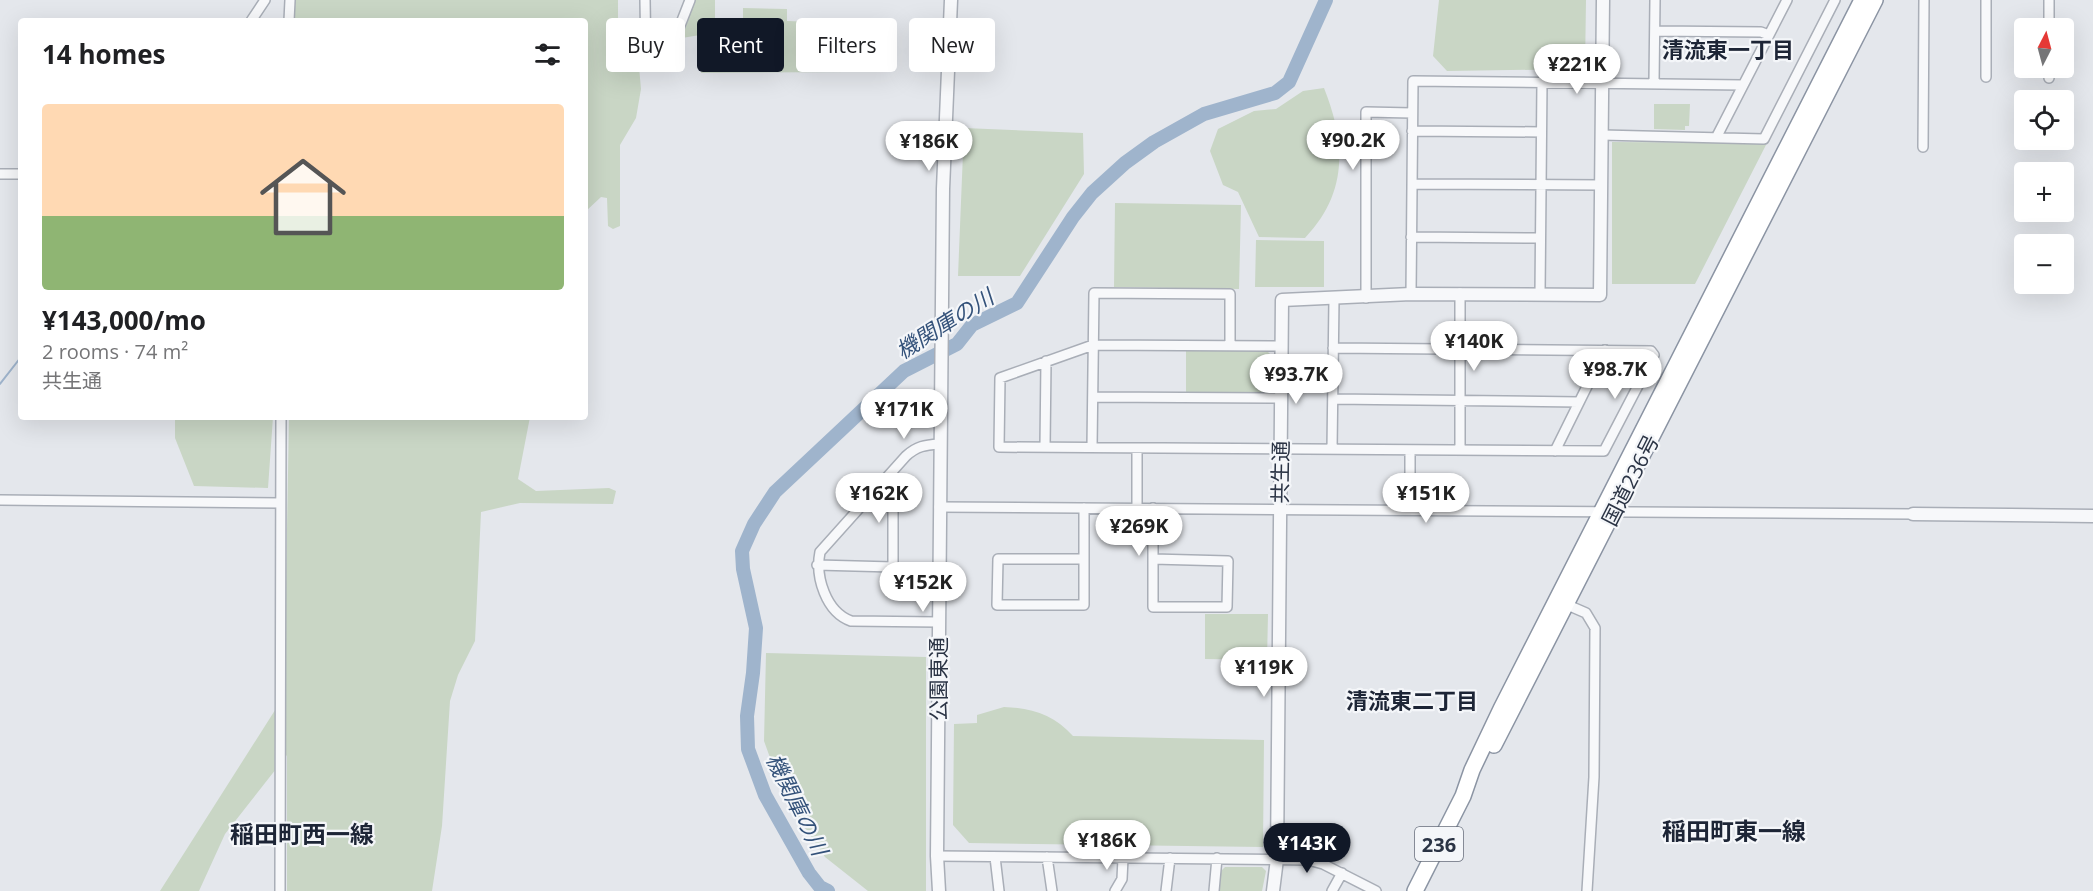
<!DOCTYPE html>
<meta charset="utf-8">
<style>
body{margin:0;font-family:"Open Sans","Noto Sans JP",sans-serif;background:#f2f2f2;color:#202124;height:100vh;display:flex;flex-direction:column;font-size:22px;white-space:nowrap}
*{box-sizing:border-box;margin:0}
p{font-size:20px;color:#757577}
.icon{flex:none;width:33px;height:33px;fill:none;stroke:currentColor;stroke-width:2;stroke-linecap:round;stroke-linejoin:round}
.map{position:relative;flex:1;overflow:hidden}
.drawer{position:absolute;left:18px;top:18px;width:570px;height:402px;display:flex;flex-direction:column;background:#fff;border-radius:6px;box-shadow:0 6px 24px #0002}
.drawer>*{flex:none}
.banner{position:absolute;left:606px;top:18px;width:570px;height:54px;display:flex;gap:12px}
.needle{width:39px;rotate:6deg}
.buttons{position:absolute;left:2014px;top:18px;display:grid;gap:12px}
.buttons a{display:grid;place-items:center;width:60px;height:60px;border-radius:6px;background:#fff;box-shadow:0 6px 24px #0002;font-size:30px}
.price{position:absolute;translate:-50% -51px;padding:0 14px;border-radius:21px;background:#fff;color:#222;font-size:20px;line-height:39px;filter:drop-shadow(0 2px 3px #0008)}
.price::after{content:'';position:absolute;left:50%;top:36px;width:18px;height:14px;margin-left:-9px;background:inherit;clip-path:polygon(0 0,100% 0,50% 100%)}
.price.active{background:#111827;color:#fff}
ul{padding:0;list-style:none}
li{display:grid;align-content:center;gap:12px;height:318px;padding:0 24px}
li span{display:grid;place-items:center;height:186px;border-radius:6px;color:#555}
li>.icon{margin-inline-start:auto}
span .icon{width:108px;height:108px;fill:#fffc;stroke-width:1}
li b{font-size:26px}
h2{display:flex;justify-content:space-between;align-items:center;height:72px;padding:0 24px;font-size:26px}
.tag{padding:0 21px;border-radius:6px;background:#fff;box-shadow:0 6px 24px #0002;font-size:21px;line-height:54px}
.tag.active{background:#111827;color:#fff}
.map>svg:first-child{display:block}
</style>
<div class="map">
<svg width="2093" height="891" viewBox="0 0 2093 891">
<rect width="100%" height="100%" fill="#e4e7ec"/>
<path fill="#c9d6c5" d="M292,0H618V57L639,67L641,89L636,118L620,145V226L613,229L608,226L607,198L601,197L585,212V21H292Z
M695,0H715V18H743V8L787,9V21L815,22L813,62L845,63V72L701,73L700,35L682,38Z
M1439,0H1586L1585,69L1447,71L1433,56Z
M1324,88C1346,143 1348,193 1305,238L1259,237L1238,192L1223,185L1210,151L1218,129L1254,111L1276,109L1303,91Z
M1654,104H1690L1689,126H1685V130L1654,129Z
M964,128L1083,133L1084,174L1020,276H958Z
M1612,142L1767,143L1695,284H1612Z
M1115,203L1241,205L1239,289L1114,287Z
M1256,240L1324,241V287H1255Z
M1186,350L1267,351L1271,355L1272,389L1267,393L1186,392Z
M175,417H273L268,488L194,486L175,438Z
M289,417H530L518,479L536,491L609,488L616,491L613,504L520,503L481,512L475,641L458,675L450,701L442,826L432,891H287V755L225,834L199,891H160L284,696Z
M1205,614H1268L1267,660L1205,659Z
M766,653L926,657V891H868L825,857L785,799L764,741Z
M1004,707C1032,708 1054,715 1073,736L1264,740L1263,847L969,843L953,825L954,724L977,723V715Z
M1225,867H1262L1266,871L1262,891H1218L1221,871Z"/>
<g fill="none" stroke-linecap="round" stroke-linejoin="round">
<path stroke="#9fb4cc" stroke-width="2" d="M0,384L21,357"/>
<path stroke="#9fb4cc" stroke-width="14" d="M828,891L820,887L809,873L765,795L748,749L747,716L753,673L756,628L743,569L742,551L754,524L775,492L904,371L957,344L972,325L1017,303L1073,217L1092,193L1125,163L1154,142L1204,114L1275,93L1289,82L1326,0"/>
<defs>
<path id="minor" d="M645,0L646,61L665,64L690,0
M251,21L265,0
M289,21L290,0
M2049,28V0
M1655,31L1761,32L1769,35
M1986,77V0
M2049,78V68
M1654,82L1655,0
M1412,131L1541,132
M1602,135L1764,139L1835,0
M1716,138L1787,0
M1923,147L1924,0
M0,174H21
M1412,184L1602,185
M1411,237L1540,238
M1411,294L1413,81L1742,85
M1540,294L1542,82
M1366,298V112L1412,113
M1281,346L1093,345L1000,378L999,447L1604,451L1654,355L1651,351L1333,348
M1093,397L1281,398
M1333,399L1579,402
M1045,447L1046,361
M1092,447L1094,293L1230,294V346
M1332,449L1334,299
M1460,450V293
M1555,451L1605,350
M0,500L280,503
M939,507L1913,514
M1137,508V448
M1410,510V450
M1084,559H998L997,605H1084V508
M1153,559L1228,561L1227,607H1153V508
M817,565L893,567V486L889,476
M1563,603L1586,613L1595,628L1594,777L1587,891
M938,622L851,621C826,612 815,577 820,552L906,456C917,446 925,445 939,444
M937,856L1308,860L1323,864L1376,891
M995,857L999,891
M1047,857L1052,891
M280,891L281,417
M1115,891L1122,879L1123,858
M1166,891L1170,858
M1214,891L1217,858
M1332,891L1342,873"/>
<path id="tertiary" d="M1913,514L2093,516
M939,891L937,856L943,189L951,0
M1273,891L1277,859L1282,300L1411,294L1600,295L1603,0"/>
<path id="trunk" d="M1494,745L1875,0
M1415,891L1463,796L1472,770L1501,709L1862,0"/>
</defs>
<use href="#minor" stroke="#a9aeb7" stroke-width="12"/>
<use href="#tertiary" stroke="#a9aeb7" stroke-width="15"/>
<use href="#trunk" stroke="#8b94a3" stroke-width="18"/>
<use href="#minor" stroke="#f7f8fa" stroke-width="9"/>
<use href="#tertiary" stroke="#f7f8fa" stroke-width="12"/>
<use href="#trunk" stroke="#fff" stroke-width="15"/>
</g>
<g text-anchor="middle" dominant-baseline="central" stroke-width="4.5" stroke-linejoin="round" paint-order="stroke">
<rect fill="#f4f6f9" stroke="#676e7b" stroke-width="1.5" x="1415" y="827" width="48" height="34" rx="4.5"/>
<g font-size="20" font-weight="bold" fill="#2b3445">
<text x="1439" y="844">236</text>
</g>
<g font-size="21" fill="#2b3445" stroke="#f4f6f9">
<text transform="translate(1280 472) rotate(-89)">共生通</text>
<text transform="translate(1630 480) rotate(-63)">国道236号</text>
<text transform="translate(938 679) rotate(-90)">公園東通</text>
</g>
<g font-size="22" font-weight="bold" fill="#1d2536" stroke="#f4f6f9">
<text x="1728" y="49">清流東一丁目</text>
<text x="1412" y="700">清流東二丁目</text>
</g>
<g font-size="22" font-style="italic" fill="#34527a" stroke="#f4f6f9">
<text transform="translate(944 323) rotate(-32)">機関庫の川</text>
<text transform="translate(798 804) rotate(64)">機関庫の川</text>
</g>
<g font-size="24" font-weight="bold" fill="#1d2536" stroke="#f4f6f9">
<text x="1734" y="830">稲田町東一線</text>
<text x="302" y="833">稲田町西一線</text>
</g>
</g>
</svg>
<div class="buttons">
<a><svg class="needle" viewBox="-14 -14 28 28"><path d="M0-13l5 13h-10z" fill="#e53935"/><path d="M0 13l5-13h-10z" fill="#757577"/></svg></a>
<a><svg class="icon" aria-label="locate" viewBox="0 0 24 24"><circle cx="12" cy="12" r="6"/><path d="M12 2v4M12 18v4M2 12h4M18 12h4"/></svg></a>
<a>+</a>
<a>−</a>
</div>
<b class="price" style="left:1577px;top:95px">¥221K</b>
<b class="price" style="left:1353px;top:171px">¥90.2K</b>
<b class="price" style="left:929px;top:172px">¥186K</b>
<b class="price" style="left:1474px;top:372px">¥140K</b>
<b class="price" style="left:1615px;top:400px">¥98.7K</b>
<b class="price" style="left:1296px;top:405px">¥93.7K</b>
<b class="price" style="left:904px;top:440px">¥171K</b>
<b class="price" style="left:879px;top:524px">¥162K</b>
<b class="price" style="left:1426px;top:524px">¥151K</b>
<b class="price" style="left:1139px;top:557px">¥269K</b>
<b class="price" style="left:923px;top:613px">¥152K</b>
<b class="price" style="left:1264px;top:698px">¥119K</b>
<b class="price" style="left:1107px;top:871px">¥186K</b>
<b class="price active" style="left:1307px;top:874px">¥143K</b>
<div class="banner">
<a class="tag">Buy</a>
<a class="tag active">Rent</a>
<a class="tag">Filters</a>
<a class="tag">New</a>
</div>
<section class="drawer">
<h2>14 homes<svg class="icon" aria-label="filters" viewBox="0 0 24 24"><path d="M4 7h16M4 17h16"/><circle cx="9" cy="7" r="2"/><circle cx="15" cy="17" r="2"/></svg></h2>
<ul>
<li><span style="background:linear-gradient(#ffd9b3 60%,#8fb573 0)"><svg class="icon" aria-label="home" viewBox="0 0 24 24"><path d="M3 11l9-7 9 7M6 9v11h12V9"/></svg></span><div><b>¥143,000/mo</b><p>2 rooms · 74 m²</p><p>共生通</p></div></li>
</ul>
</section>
</div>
